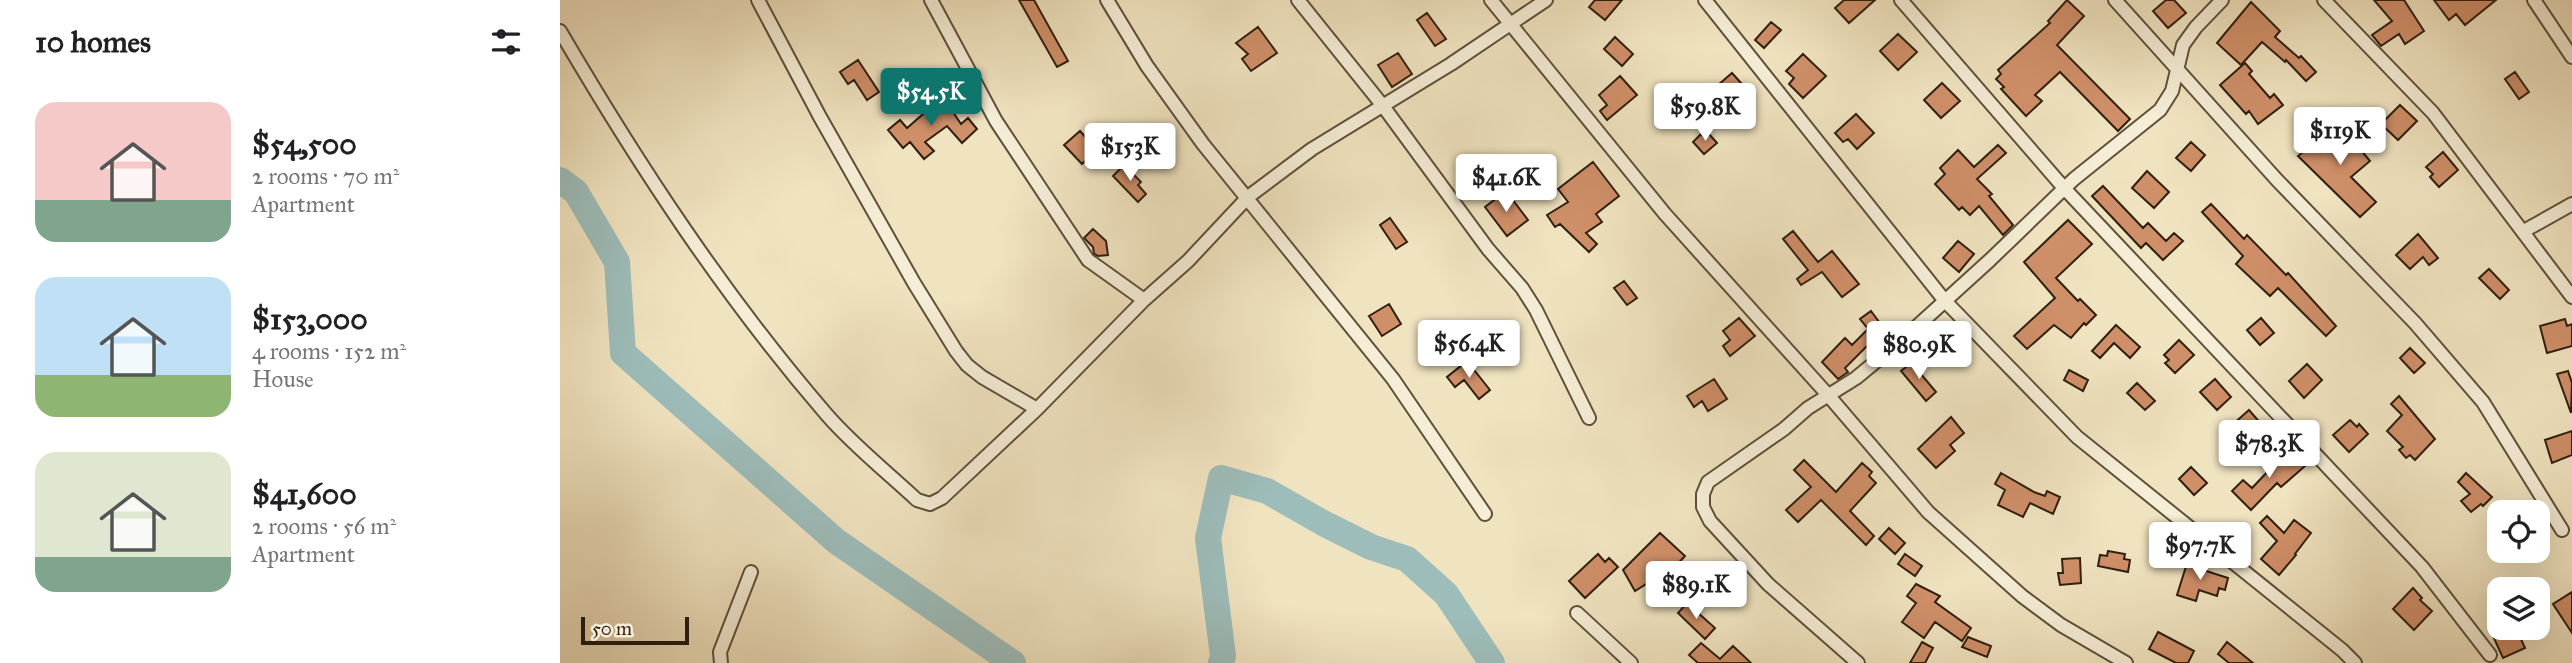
<!DOCTYPE html>
<meta charset="utf-8">
<style>
body{margin:0;font-family:"IM FELL Great Primer",serif;background:#f6f6f6;color:#202124;height:100vh;display:flex;flex-direction:column;font-size:26px;white-space:nowrap}
*{box-sizing:border-box;margin:0}
p{font-size:23px;color:#757577}
.icon{flex:none;width:38px;height:38px;fill:none;stroke:currentColor;stroke-width:2;stroke-linecap:round;stroke-linejoin:round}
.map{position:relative;flex:1;overflow:hidden}
.panel{display:flex;flex-direction:column;background:#fff;width:560px}
.panel>*{flex:none}
.buttons{position:absolute;left:1927px;top:500px;display:grid;gap:14px}
.buttons a{display:grid;place-items:center;width:63px;height:63px;border-radius:14px;background:#fff;box-shadow:0 7px 28px #0002;font-size:35px}
.scale{position:absolute;left:21px;bottom:18px;width:108px;box-sizing:border-box;padding-left:7px;border:4px solid #2f1f0e;border-top:0;font-size:19px;line-height:24px;white-space:nowrap;color:#2f1f0e;-webkit-text-stroke:5px #f5edd6;paint-order:stroke}
.price{position:absolute;translate:-50% -60px;padding:0 16px;border-radius:7px;background:#fff;color:#222;font-size:23px;line-height:46px;filter:drop-shadow(0 2px 4px #0008)}
.price::after{content:'';position:absolute;left:50%;top:42px;width:21px;height:16px;margin-left:-10px;background:inherit;clip-path:polygon(0 0,100% 0,50% 100%)}
.price.current{background:#0f766e;color:#fff}
ul{padding:0;list-style:none}
li{display:flex;align-items:center;gap:21px;height:175px;padding:0 35px}
li span{display:grid;place-items:center;flex:none;width:196px;height:140px;border-radius:21px;color:#555}
li>.icon{margin-inline-start:auto}
span .icon{width:84px;height:84px;fill:#fffc;stroke-width:1}
li b{font-size:30px}
h2{display:flex;justify-content:space-between;align-items:center;height:84px;padding:0 35px;font-size:30px}
main{display:flex;flex:1;min-height:0}
.map>svg:first-child{display:block}
</style>
<main>
<section class="panel">
<h2>10 homes<svg class="icon" aria-label="filters" viewBox="0 0 24 24"><path d="M4 7h16M4 17h16"/><circle cx="9" cy="7" r="2"/><circle cx="15" cy="17" r="2"/></svg></h2>
<ul>
<li><span style="background:linear-gradient(#f6c9c9 70%,#7fa58c 0)"><svg class="icon" aria-label="home" viewBox="0 0 24 24"><path d="M3 11l9-7 9 7M6 9v11h12V9"/></svg></span><div><b>$54,500</b><p>2 rooms · 70 m²</p><p>Apartment</p></div></li>
<li><span style="background:linear-gradient(#bfe0f5 70%,#8fb573 0)"><svg class="icon" aria-label="home" viewBox="0 0 24 24"><path d="M3 11l9-7 9 7M6 9v11h12V9"/></svg></span><div><b>$153,000</b><p>4 rooms · 152 m²</p><p>House</p></div></li>
<li><span style="background:linear-gradient(#dfe7d0 75%,#7fa58c 0)"><svg class="icon" aria-label="home" viewBox="0 0 24 24"><path d="M3 11l9-7 9 7M6 9v11h12V9"/></svg></span><div><b>$41,600</b><p>2 rooms · 56 m²</p><p>Apartment</p></div></li>
</ul>
</section>
<div class="map">
<svg width="2012" height="663" viewBox="0 0 2012 663">
<rect width="100%" height="100%" fill="#f0e3c0"/>
<filter id="stains"><feTurbulence type="fractalNoise" baseFrequency=".00286" numOctaves="4"/><feColorMatrix values="0 0 0 0 .2 0 0 0 0 .09 0 0 0 0 .02 0 0 0 .5 -.17"/></filter>
<radialGradient id="worn" r=".72"><stop offset=".6" stop-color="#630" stop-opacity="0"/><stop offset="1" stop-color="#630" stop-opacity=".3"/></radialGradient>
<g fill="none" stroke-linecap="round" stroke-linejoin="round">
<path stroke="#9dbdba" stroke-width="26" d="M0,180L16,192L57,262L63,353L276,541L453,663
M661,663L663,656L648,538L661,478L707,491L763,523L811,547L847,559L886,594L932,663"/>
</g>
<path fill="#cf8f69" stroke="#2f1f0e" stroke-width="2" d="M459,0H474L508,61L497,67Z
M1035,0H1062L1045,20L1029,7Z
M1284,0H1315L1289,23L1275,8Z
M1507,0L1524,16L1497,45L1570,119L1558,131L1500,72L1475,95L1482,101L1466,116L1441,89L1444,87L1436,79L1441,74L1438,70L1490,23L1488,21Z
M1606,0H1614L1626,13L1608,28L1593,11Z
M1814,0H1844L1864,31L1845,44L1839,34L1821,46L1812,35L1832,21Z
M1874,0H1936L1905,25L1896,14L1889,20Z
M1691,2L1720,31L1715,37L1739,58L1741,56L1756,72L1746,81L1726,60L1725,62L1702,42L1681,65L1657,43Z
M867,13L886,39L875,46L857,20Z
M1211,22L1221,30L1204,48L1195,40Z
M698,27L717,53L691,71L682,59L688,54L676,43Z
M1338,34L1357,52L1338,70L1320,51Z
M1055,37L1073,54L1062,66L1044,49Z
M838,53L852,74L832,87L818,65Z
M1243,54L1266,76L1243,98L1229,84L1234,78L1226,71Z
M298,60L319,92L307,100L294,80L288,84L280,72Z
M1685,63L1692,71L1689,74L1710,98L1714,94L1723,105L1698,124L1689,111L1686,114L1660,85Z
M1955,72L1969,92L1959,99L1945,79Z
M1172,73L1181,83L1176,87L1187,100L1171,114L1150,92Z
M1060,76L1077,95L1047,120L1040,111L1047,105L1039,95Z
M1382,83L1400,101L1381,118L1364,100Z
M373,101L379,109L387,103L401,124L408,118L417,129L402,143L387,126L365,142L374,151L364,159L350,142L343,148L328,130L340,120L347,128L363,114L360,110Z
M1840,105L1857,121L1838,140L1821,124Z
M1296,114L1314,133L1297,149L1288,139L1283,142L1275,133Z
M1781,122L1797,140L1794,142L1810,161L1791,177L1816,202L1800,217L1738,156Z
M520,131L537,150L522,164L504,145Z
M1141,134L1144,137L1149,134L1157,143L1144,154L1133,142Z
M1631,142L1645,155L1631,171L1616,158Z
M1438,145L1446,153L1417,179L1432,194L1429,196L1453,225L1443,235L1419,206L1410,215L1402,207L1399,210L1375,184L1385,174L1380,168L1398,150L1414,167Z
M1883,152L1898,170L1879,187L1870,177L1873,174L1866,167Z
M1033,162L1059,196L1036,214L1042,222L1026,233L1037,244L1029,252L1000,224L995,227L987,215L1008,202L998,189Z
M564,165L581,182L578,185L586,194L578,202L553,176Z
M1587,171L1609,192L1594,208L1572,188Z
M1543,186L1583,228L1588,223L1606,241L1614,233L1623,241L1603,260L1586,243L1581,248L1532,196Z
M946,191L968,220L947,236L925,207Z
M1651,204L1684,239L1687,235L1726,275L1728,273L1776,326L1766,336L1718,288L1710,296L1676,264L1683,256L1642,212Z
M830,218L847,242L836,249L820,225Z
M1508,220L1532,244L1496,278L1518,301L1520,299L1536,315L1526,325L1524,323L1511,338L1494,325L1467,349L1454,336L1495,298L1464,262Z
M533,229L546,241L548,255L538,256L534,254L533,247L524,238Z
M1233,231L1258,262L1272,251L1299,284L1282,297L1262,272L1241,285L1237,279L1248,270L1223,239Z
M1858,234L1878,258L1869,265L1863,257L1850,269L1836,255Z
M1398,241L1414,254L1399,272L1383,258Z
M1929,269L1949,290L1940,299L1919,278Z
M1064,281L1077,298L1067,305L1054,288Z
M829,304L841,324L822,336L809,316Z
M1311,311L1331,338L1321,346L1315,338L1285,368L1288,372L1278,379L1262,362L1285,338L1292,345L1308,329L1300,319Z
M1179,318L1195,336L1170,356L1163,346L1170,340L1163,331Z
M1701,318L1714,333L1700,345L1687,330Z
M2005,319L2007,326L2012,324V346L1987,353L1980,326Z
M1556,325L1580,347L1570,358L1554,343L1540,358L1532,351Z
M1619,340L1634,355L1615,373L1605,363L1609,360L1604,355Z
M1850,348L1865,363L1854,373L1840,358Z
M907,361L930,390L919,399L904,380L895,387L887,377Z
M1354,361L1363,371L1360,373L1376,392L1366,401L1341,371Z
M1747,364L1762,380L1744,398L1729,381Z
M1509,370L1528,380L1523,391L1504,380Z
M2008,371L2012,383L2011,413L1997,374Z
M1154,379L1167,399L1148,411L1142,401L1134,407L1127,396Z
M1655,379L1671,397L1657,410L1640,392Z
M1577,383L1595,401L1585,410L1567,393Z
M1839,396L1875,439L1855,460L1850,455L1846,458L1839,450L1843,447L1827,431L1842,415L1831,404Z
M1689,410L1702,425L1684,440L1672,425Z
M1391,417L1404,433L1390,445L1395,451L1376,468L1358,449Z
M1790,420L1797,427L1799,424L1808,434L1789,452L1773,435Z
M2012,431V455L1992,463L1985,440Z
M1722,454L1725,456L1728,454L1732,458L1736,456L1745,466L1721,487L1717,483L1691,510L1672,491L1683,480L1692,488L1712,467L1710,465Z
M1244,460L1276,492L1302,463L1312,472L1309,476L1316,483L1290,511L1314,536L1306,545L1261,500L1238,522L1226,510L1251,487L1234,470Z
M1631,467L1647,483L1634,495L1619,479Z
M1441,473L1474,492L1485,496L1487,491L1500,497L1493,514L1470,503L1463,517L1438,505L1445,490L1435,484Z
M1906,473L1932,497L1923,506L1921,504L1911,512L1901,501L1910,494L1898,482Z
M1707,516L1724,533L1734,520L1751,533L1735,554L1736,555L1719,575L1701,559L1717,541L1700,523Z
M1329,528L1345,543L1335,554L1319,539Z
M1100,533L1125,556L1099,584L1094,579L1075,591L1063,570Z
M1548,551L1565,554L1564,559L1570,560L1568,572L1538,566L1540,555L1547,556Z
M1038,554L1045,562L1049,558L1058,567L1025,598L1009,581Z
M1345,554L1362,566L1355,576L1338,564Z
M1520,558L1521,583L1500,585L1498,573H1503L1502,559Z
M1628,560L1645,566L1643,570L1668,578L1665,590L1659,588L1657,596L1639,590L1636,601L1617,595Z
M1356,584L1380,596L1375,602L1411,628L1402,641L1375,622L1364,638L1342,622L1356,603L1347,596Z
M1853,588L1862,598L1860,600L1872,611L1854,630L1833,609Z
M2012,592V633L1993,604Z
M1127,603L1155,628L1145,639L1118,613Z
M1946,628H1956L1965,648L1943,658L1932,634Z
M1598,632L1634,651L1628,663H1616L1589,649Z
M1408,637L1431,646L1427,657L1402,647Z
M1362,642L1373,648L1365,663H1350Z
M1667,642L1693,663H1669L1658,654Z
M1141,643L1160,659L1173,646L1191,663H1138L1129,655Z"/>
<g fill="none" stroke-linecap="round" stroke-linejoin="round">
<defs>
<path id="minor" d="M198,0L260,117L354,283L396,351L407,365L422,377L477,409
M371,0L436,121L528,260L584,300
M547,0L587,66L643,144L833,379L925,514
M738,0L823,106L928,249L962,288L976,310L1029,418
M931,0L1105,214L1268,395L1368,512L1462,596L1501,625L1566,663
M1145,0L1385,301L1517,437L1782,650L1795,663
M1341,0L1504,188L1862,567L1930,655
M1555,0L1717,180L1855,323L1923,402L2002,530
M1764,0L1873,113L2012,297
M1974,0L2012,57
M0,31C79,166 165,297 267,415C294,446 327,472 357,500L370,504L382,498L477,409L584,300L628,261L688,197L752,149L891,64L986,0
M1964,231L2012,204
M1017,613L1071,663
M161,663L160,652L191,572
M1298,663L1208,584L1150,521L1143,507V494L1148,482L1224,429L1248,408L1296,378L1342,340L1430,260L1514,179L1600,110L1612,91L1623,45L1636,27L1662,0"/>
</defs>
<use href="#minor" stroke="#5f503a" stroke-width="16"/>
<use href="#minor" stroke="#f5edd6" stroke-width="12"/>
</g>
<rect width="100%" height="100%" filter="url(#stains)"/>
<rect width="100%" height="100%" fill="url(#worn)"/>
</svg>
<div class="buttons">
<a><svg class="icon" aria-label="locate" viewBox="0 0 24 24"><circle cx="12" cy="12" r="6"/><path d="M12 2v4M12 18v4M2 12h4M18 12h4"/></svg></a>
<a><svg class="icon" aria-label="layers" viewBox="0 0 24 24"><path d="M12 4l9 5-9 5-9-5zM3 14l9 5 9-5"/></svg></a>
</div>
<div class="scale">50 m</div>
<b class="price current" style="left:371px;top:128px">$54.5K</b>
<b class="price" style="left:1145px;top:143px">$59.8K</b>
<b class="price" style="left:1780px;top:167px">$119K</b>
<b class="price" style="left:570px;top:183px">$153K</b>
<b class="price" style="left:946px;top:214px">$41.6K</b>
<b class="price" style="left:909px;top:380px">$56.4K</b>
<b class="price" style="left:1359px;top:381px">$80.9K</b>
<b class="price" style="left:1709px;top:480px">$78.3K</b>
<b class="price" style="left:1640px;top:582px">$97.7K</b>
<b class="price" style="left:1136px;top:621px">$89.1K</b>
</div>
</main>
